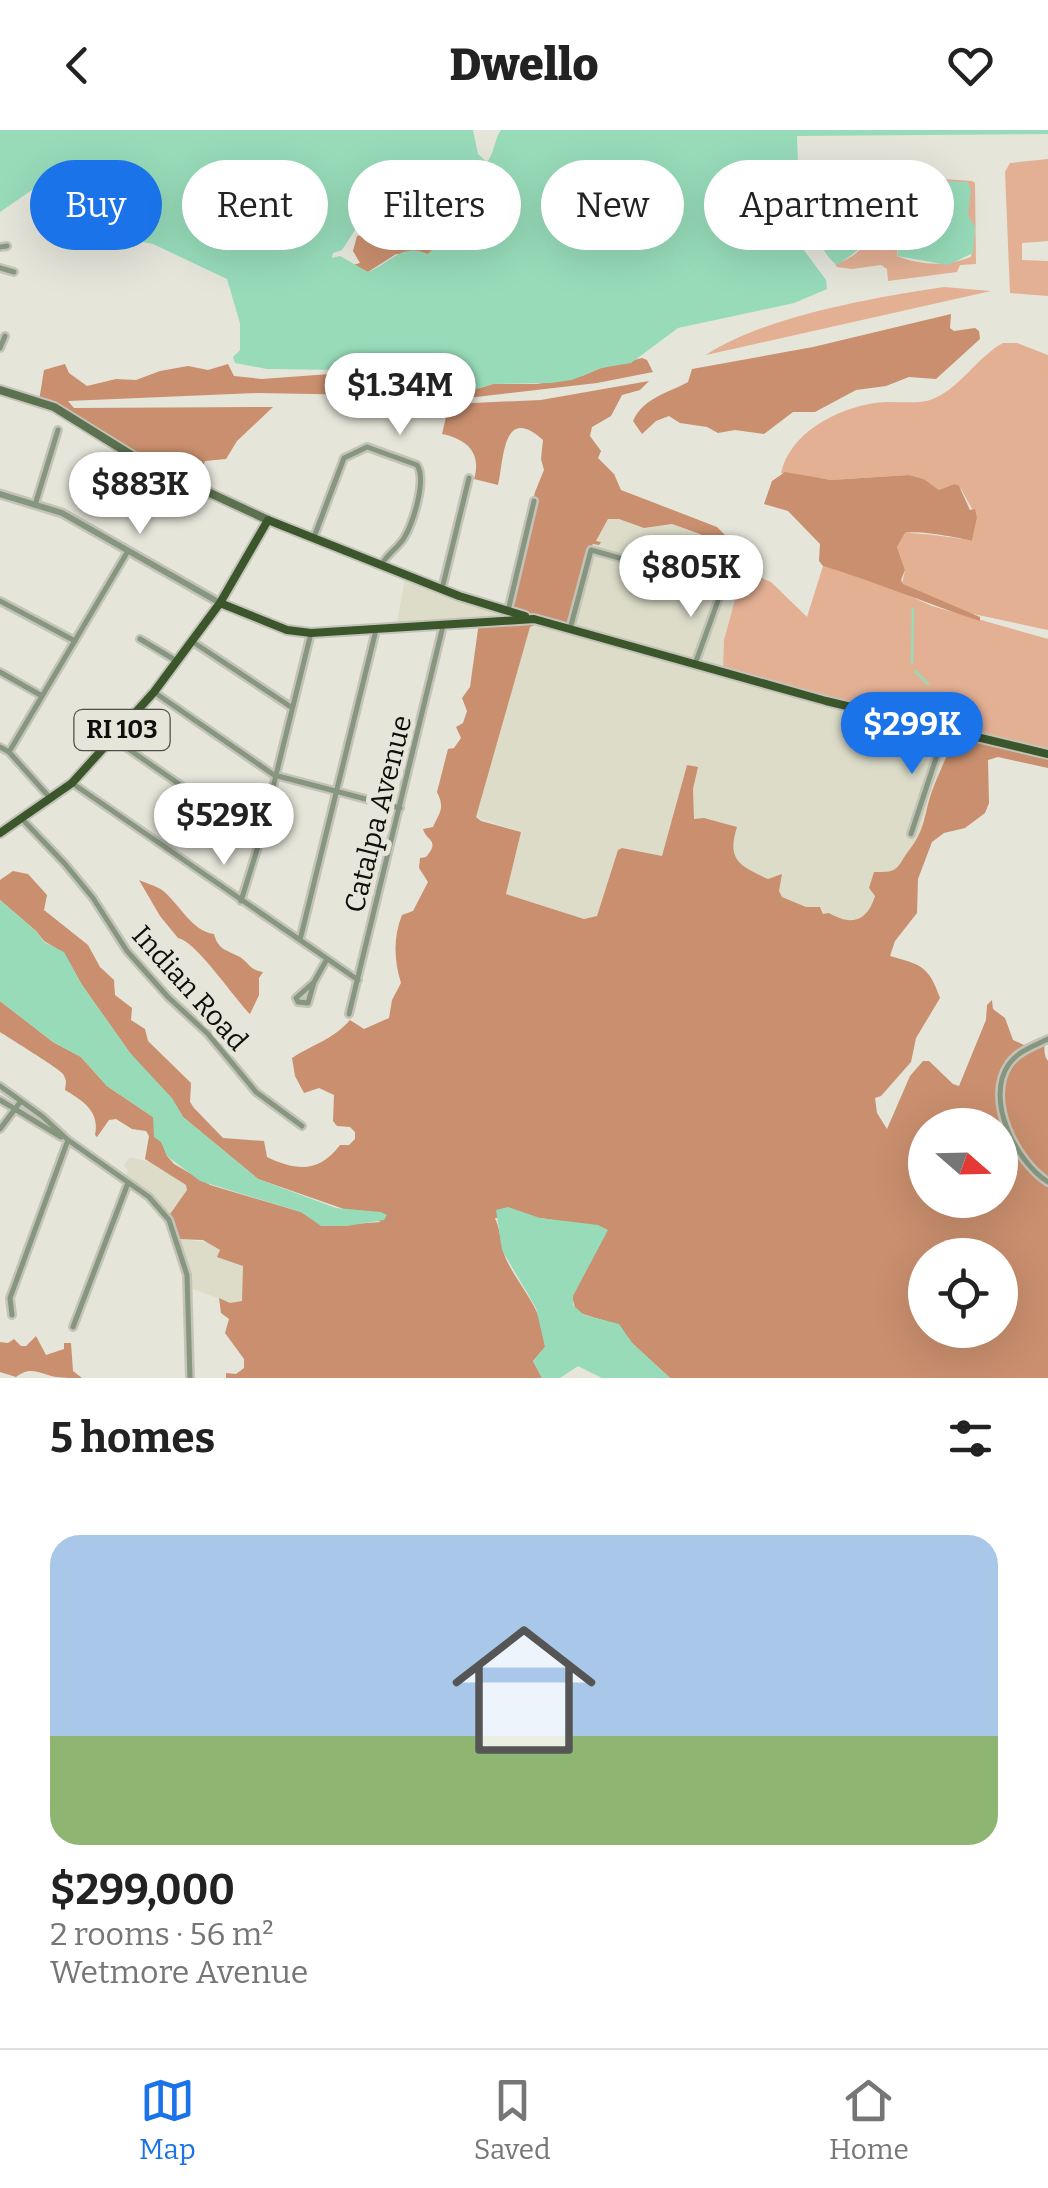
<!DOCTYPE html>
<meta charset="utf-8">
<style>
body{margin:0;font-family:Bitter,serif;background:#f6f6f6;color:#222;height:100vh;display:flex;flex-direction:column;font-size:38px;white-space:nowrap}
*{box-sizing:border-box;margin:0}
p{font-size:32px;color:#767676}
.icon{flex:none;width:55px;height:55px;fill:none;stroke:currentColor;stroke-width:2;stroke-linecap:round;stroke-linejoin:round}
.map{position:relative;height:1248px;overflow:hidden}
.sheet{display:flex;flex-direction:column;background:#fff;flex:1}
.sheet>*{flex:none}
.banner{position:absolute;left:30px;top:30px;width:990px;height:90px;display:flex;gap:20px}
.needle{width:65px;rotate:110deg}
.tools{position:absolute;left:908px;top:978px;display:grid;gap:20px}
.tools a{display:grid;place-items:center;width:110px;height:110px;border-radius:50%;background:#fff;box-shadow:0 10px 40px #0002;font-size:50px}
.price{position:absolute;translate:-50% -85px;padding:0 22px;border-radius:35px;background:#fff;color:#222;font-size:32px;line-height:65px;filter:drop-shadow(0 2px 5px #0008)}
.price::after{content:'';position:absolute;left:50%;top:60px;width:30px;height:22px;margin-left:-15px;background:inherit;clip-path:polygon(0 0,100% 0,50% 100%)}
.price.on{background:#1a73e8;color:#fff}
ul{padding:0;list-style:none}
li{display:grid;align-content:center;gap:20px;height:530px;padding:0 50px}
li+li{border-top:2px solid #e0e0e0}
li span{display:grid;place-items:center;height:310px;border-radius:30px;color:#555}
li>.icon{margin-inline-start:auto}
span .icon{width:180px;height:180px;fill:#fffc;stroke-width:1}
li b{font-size:42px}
h2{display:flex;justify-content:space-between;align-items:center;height:120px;padding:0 50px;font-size:42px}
.chip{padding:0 35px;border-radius:45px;background:#fff;box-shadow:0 10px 40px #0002;font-size:35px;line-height:90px}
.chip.on{background:#1a73e8;color:#fff}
header{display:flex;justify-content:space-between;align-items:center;height:130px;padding:0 50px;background:#fff;font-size:45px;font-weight:800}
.tabs{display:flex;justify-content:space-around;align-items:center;height:140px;border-top:2px solid #e0e0e0;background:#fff;font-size:28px;color:#767676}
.tabs a{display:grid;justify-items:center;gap:5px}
.tabs .on{color:#1a73e8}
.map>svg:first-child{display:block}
</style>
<header><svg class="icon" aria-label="back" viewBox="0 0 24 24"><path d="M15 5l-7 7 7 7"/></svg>Dwello<svg class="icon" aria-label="heart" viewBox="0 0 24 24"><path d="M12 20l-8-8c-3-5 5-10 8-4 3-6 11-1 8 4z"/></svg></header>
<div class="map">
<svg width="1048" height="1248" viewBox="0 0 1048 1248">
<rect width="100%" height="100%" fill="#e5e5da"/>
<path fill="#dcdcc9" d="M608,389H619L644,398L672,394L700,404L721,422L745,431L724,510V539L956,603L932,661L930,676L917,712L899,738L874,745L869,758L875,766L864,788L840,791L824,784L820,777H806L781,767L768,750L742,735L733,726L732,713L710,690H694L693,659L697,637L686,636L663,726L623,718L618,720L597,786L584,789L506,764L521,702L476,687L530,497L540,492L596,412Z
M406,444L523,487L396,497Z
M130,1027L157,1034L186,1055L187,1060L168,1087L125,1050L128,1041L124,1035Z
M179,1109L207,1112L220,1120L218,1127L243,1136V1171L230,1173L196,1160H187L186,1137Z"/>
<path fill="#e3b094" d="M1048,29V111L1022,113V130L1048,131V166L1010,163L1005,42L1010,33Z
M931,48L972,51L975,53L976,134L960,135L957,142L888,151L887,139L881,135L852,139L837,137L835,134C873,123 880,87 884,51L870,50H897L907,58H917L899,106L897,126C921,136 948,136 971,127L975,98L968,85V52H925Z
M944,157L991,161L706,225C762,187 876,167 944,157Z
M1003,213H1017L1048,225V500L964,482L902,454L905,440L897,417L905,403C913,402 963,408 972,411L977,388L961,359L954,354L939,360L924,349L909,345L831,350L781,343C790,303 836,279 875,273C893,270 912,275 930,270C958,261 977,227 1003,213Z
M823,436L874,450L932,476L1048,509V624L723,542L724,510L743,440L771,452L807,487Z"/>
<path fill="#c98f6e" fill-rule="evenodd" d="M400,96L429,106L435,100L437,116L428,124H396L368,142L353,135L360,133L353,121L357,106L372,103L380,106Z
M951,184L950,198L954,201L975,198L979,201L980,209L936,249L909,247L886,256L856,260L815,282H793L764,304L735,300L718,303L707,297L680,293L669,286L656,291L642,304L633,291C643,268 668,263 688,252L692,239L813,217Z
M642,228L647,230L653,242L597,253L476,267L258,263L68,271L74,278L273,277L237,311L226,329L205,331L195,358L39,271L44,240L65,234L69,243L87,256L116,249L136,250L160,241L188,236L208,240L228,234L234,246L262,249L330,244L362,248L393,258L473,260L493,254H537L582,246L601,238Z
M649,251L640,260L622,265L611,286L592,297L590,306L601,321L598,328L614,344L621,360L717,397L727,407L722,422L700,404L672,394L644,398L619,389H608L596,411L601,412L599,415L593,414L591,417L587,446L571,499L541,492L530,497L476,687L481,691L521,702L506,764L584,789L597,786L618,720L622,718L662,726L687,635L698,637L693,659L694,689L704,688L737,697C726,731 741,736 768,749L782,744L779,761L782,767L806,777H820L823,784L829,783C851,796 867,792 875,766L869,758L874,742C901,743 896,737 910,719C926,698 924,684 932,661C939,642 949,623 956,603L1048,624V638L998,627L988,630L989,673L985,683L965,698L944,703L932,712L918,749L917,783L895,811L890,826C920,835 928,834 940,868L916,908L911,932L881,966L875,968L877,983L887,999L910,946L923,931H929L953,954L959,956L986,890L987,875L992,870L993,879L1005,888L1013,910L1024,915L1041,907C1048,916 1041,922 1048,931V1248H670L632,1213L619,1195L576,1182L572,1166L589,1134L573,1093L540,1088H495C502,1103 500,1120 509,1135C524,1163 545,1183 545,1217L533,1231L542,1248H226V1243L236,1244L244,1238V1229L225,1203L229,1189L221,1183L219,1168L230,1173L242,1171L243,1136L217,1127L220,1120L203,1110L179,1109L168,1087L187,1060L186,1055L145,1029L149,1006L146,1001L132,999L116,989L109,990L97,1007L95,1005C100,981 83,971 65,960C66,952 67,951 63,944C60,939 9,908 0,902V871L53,912L81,927L107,956L153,987L167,1026L174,1034L210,1055L301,1082L326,1096L381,1092L258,1049L183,987L176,975L130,923L82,855L64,823L44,811L36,801L0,770V750L13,741L28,744L47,765L44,780L88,815L100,837L114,850L115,865L132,878L131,890L145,899L148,911L191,953L190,972L194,978L223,1008L264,1011L267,1027C296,1041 319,1043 340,1015H349L355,1009V1002L350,997L337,996L333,991L334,965L319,958L304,963L295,946L292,928C311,915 333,910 350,890L364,899L389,888L392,870L401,853C394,830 393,808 402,785L413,781L428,752L419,738L420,728L426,727C441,710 426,711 423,699L433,697C440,682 445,678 437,662L448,619L454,618L461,608L456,597L463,593L467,581L462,568L470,557L479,492L520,489L511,483L520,426L535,362L544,340L541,329L543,310C502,273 504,331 498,355L474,349C482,323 467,309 442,304L447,283L428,275L541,270ZM925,995H1000V1070H925ZM925,1125H1000V1200H925Z
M785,342L831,350L909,345L924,349L939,360L954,354L959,356L970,380L975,379L977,388L972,411C960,408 919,400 905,403L897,417L905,440L901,450L903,454L980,487V491C927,474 877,452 823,436L819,431L820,414L788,381L764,374L772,351Z
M139,750C146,753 156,756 162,760C179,773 191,801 214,804C218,820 227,820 240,827C250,834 250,840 263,842L259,848V865L250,884C234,868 196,811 178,808L160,786Z
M36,1206L46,1225L64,1219V1213H71L73,1241L82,1248C74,1248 64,1248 56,1247C40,1244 31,1235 16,1247L0,1242V1212L8,1213L14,1209L21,1216H26Z"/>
<path fill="#97dbb9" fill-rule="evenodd" d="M0,0H473L478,24L487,32C495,22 494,10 501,0H1048V4L797,6L801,116L826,150L827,159L794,173L678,198L631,233L601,238L572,250L551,253L493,254L473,260L404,258L349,240L267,239L235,233L233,227L240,220V193L227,149L153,114L96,103L59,62L32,60L0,82ZM447,87L457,93L449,102H437L434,107L437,116L428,124C401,112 391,133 368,142L340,126L332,128L333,123L342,120L355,100L367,103L373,94L380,96L382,93L395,95L398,92L400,96L429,106L435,100V93Z
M839,50L884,51L895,60L882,71C876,107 867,115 837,135C812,118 803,57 839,50Z
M934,51L968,52L971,61L968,85L975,97L973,123L948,135L897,126C904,102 904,74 922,53Z
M0,770L36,801L44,812L64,822L82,855L130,923L172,968L183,987L258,1049L336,1078L381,1082L387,1085L384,1090L347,1096H321L301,1082L200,1051L167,1026L161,1012L154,1007L153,987L107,956L81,927L53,912L0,871Z
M508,1077L540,1088L598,1095L608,1100L573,1166V1175L584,1185L619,1194L632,1213L670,1248H602L578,1236L560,1248H542L533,1231L545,1217L536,1178L502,1120L496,1080Z"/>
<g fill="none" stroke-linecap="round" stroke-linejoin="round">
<path stroke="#97dbb9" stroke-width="2.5" d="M912,533L913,479
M915,541L928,554"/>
<defs>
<path id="minor" d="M0,117L7,116
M0,138L14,142
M0,218L5,206
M35,375L58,300
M314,407L344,328L367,317L417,335C427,350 413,393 404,408C398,418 388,423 382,434
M442,459L469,348
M0,471L75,511
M508,481L534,371
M570,499L591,420L723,457L695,534
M140,509L175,530
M193,512L291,577
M0,542L42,566
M154,562L274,645L400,678
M114,609L260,710
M0,617L9,622L51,669
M9,622L128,421
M72,653L358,850
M22,689L65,734L93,768L127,821L168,867L208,904L256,962L302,996
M911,704L945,601
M241,771L260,710L311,503
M300,810L376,500
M314,852L308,873L298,872L296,868Z
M314,852L327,829
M349,884L443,496
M1048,909C1034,916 1018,921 1009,934C984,969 1016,1032 1048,1052
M0,956L42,986L68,1010L149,1067L169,1090L187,1145L190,1248
M0,970L61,1007
M0,999L21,971
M12,1185L10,1168L68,1010
M73,1197L128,1053"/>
<path id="tertiary" d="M0,364L62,383L220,473"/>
<path id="secondary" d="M0,260L54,277L141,331L268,390"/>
<path id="primary" d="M220,473L287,500L311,503L534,489L826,571L1048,624
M0,703L72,653L154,562L220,473L268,390L459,466L525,486"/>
</defs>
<use href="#minor" stroke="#c3c3b9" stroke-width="10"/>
<use href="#tertiary" stroke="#c3c3b9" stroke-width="11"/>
<use href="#secondary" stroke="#c3c3b9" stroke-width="12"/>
<use href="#primary" stroke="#c3c3b9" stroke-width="12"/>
<use href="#minor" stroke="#87967f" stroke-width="5"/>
<use href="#tertiary" stroke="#87967f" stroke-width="6"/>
<use href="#secondary" stroke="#5b714f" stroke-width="8"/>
<use href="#primary" stroke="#3c562c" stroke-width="8"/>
</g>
<g text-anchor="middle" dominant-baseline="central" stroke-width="10" stroke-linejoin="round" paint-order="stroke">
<rect fill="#e5e5da" stroke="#4e4e48" stroke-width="2.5" x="74.5" y="580" width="95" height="40" rx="8"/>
<g font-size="25" font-weight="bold" fill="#0e0e0a">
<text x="122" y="600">RI 103</text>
</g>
<g font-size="28" fill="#0e0e0a" stroke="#e5e5da">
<text transform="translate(378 684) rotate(-76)">Catalpa Avenue</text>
<text transform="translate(190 858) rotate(48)">Indian Road</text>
</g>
</g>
</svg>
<div class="tools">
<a><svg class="needle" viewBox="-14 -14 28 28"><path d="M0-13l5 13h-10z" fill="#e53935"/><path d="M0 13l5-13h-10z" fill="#767676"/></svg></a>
<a><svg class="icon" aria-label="locate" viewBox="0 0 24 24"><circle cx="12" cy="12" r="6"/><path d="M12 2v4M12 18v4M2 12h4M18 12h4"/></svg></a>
</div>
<b class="price" style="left:400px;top:308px">$1.34M</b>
<b class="price" style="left:140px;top:407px">$883K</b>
<b class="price" style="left:691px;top:490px">$805K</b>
<b class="price on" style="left:912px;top:647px">$299K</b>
<b class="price" style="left:224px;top:738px">$529K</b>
<div class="banner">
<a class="chip on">Buy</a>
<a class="chip">Rent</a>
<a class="chip">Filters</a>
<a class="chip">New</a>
<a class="chip">Apartment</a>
</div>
</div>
<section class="sheet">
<h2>5 homes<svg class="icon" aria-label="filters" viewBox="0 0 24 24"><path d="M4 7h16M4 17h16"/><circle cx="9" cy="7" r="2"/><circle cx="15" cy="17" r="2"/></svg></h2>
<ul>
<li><span style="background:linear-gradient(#a9c7e8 65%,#8fb573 0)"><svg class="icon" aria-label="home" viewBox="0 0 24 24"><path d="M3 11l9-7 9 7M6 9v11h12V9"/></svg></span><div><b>$299,000</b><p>2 rooms · 56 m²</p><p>Wetmore Avenue</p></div></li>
</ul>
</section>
<nav class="tabs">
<a class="on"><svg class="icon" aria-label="map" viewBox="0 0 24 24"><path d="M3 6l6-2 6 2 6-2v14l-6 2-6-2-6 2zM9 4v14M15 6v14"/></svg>Map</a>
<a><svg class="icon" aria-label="saved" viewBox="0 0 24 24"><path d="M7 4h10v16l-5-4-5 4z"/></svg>Saved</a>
<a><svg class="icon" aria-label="home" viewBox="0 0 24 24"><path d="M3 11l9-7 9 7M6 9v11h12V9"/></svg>Home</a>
</nav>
